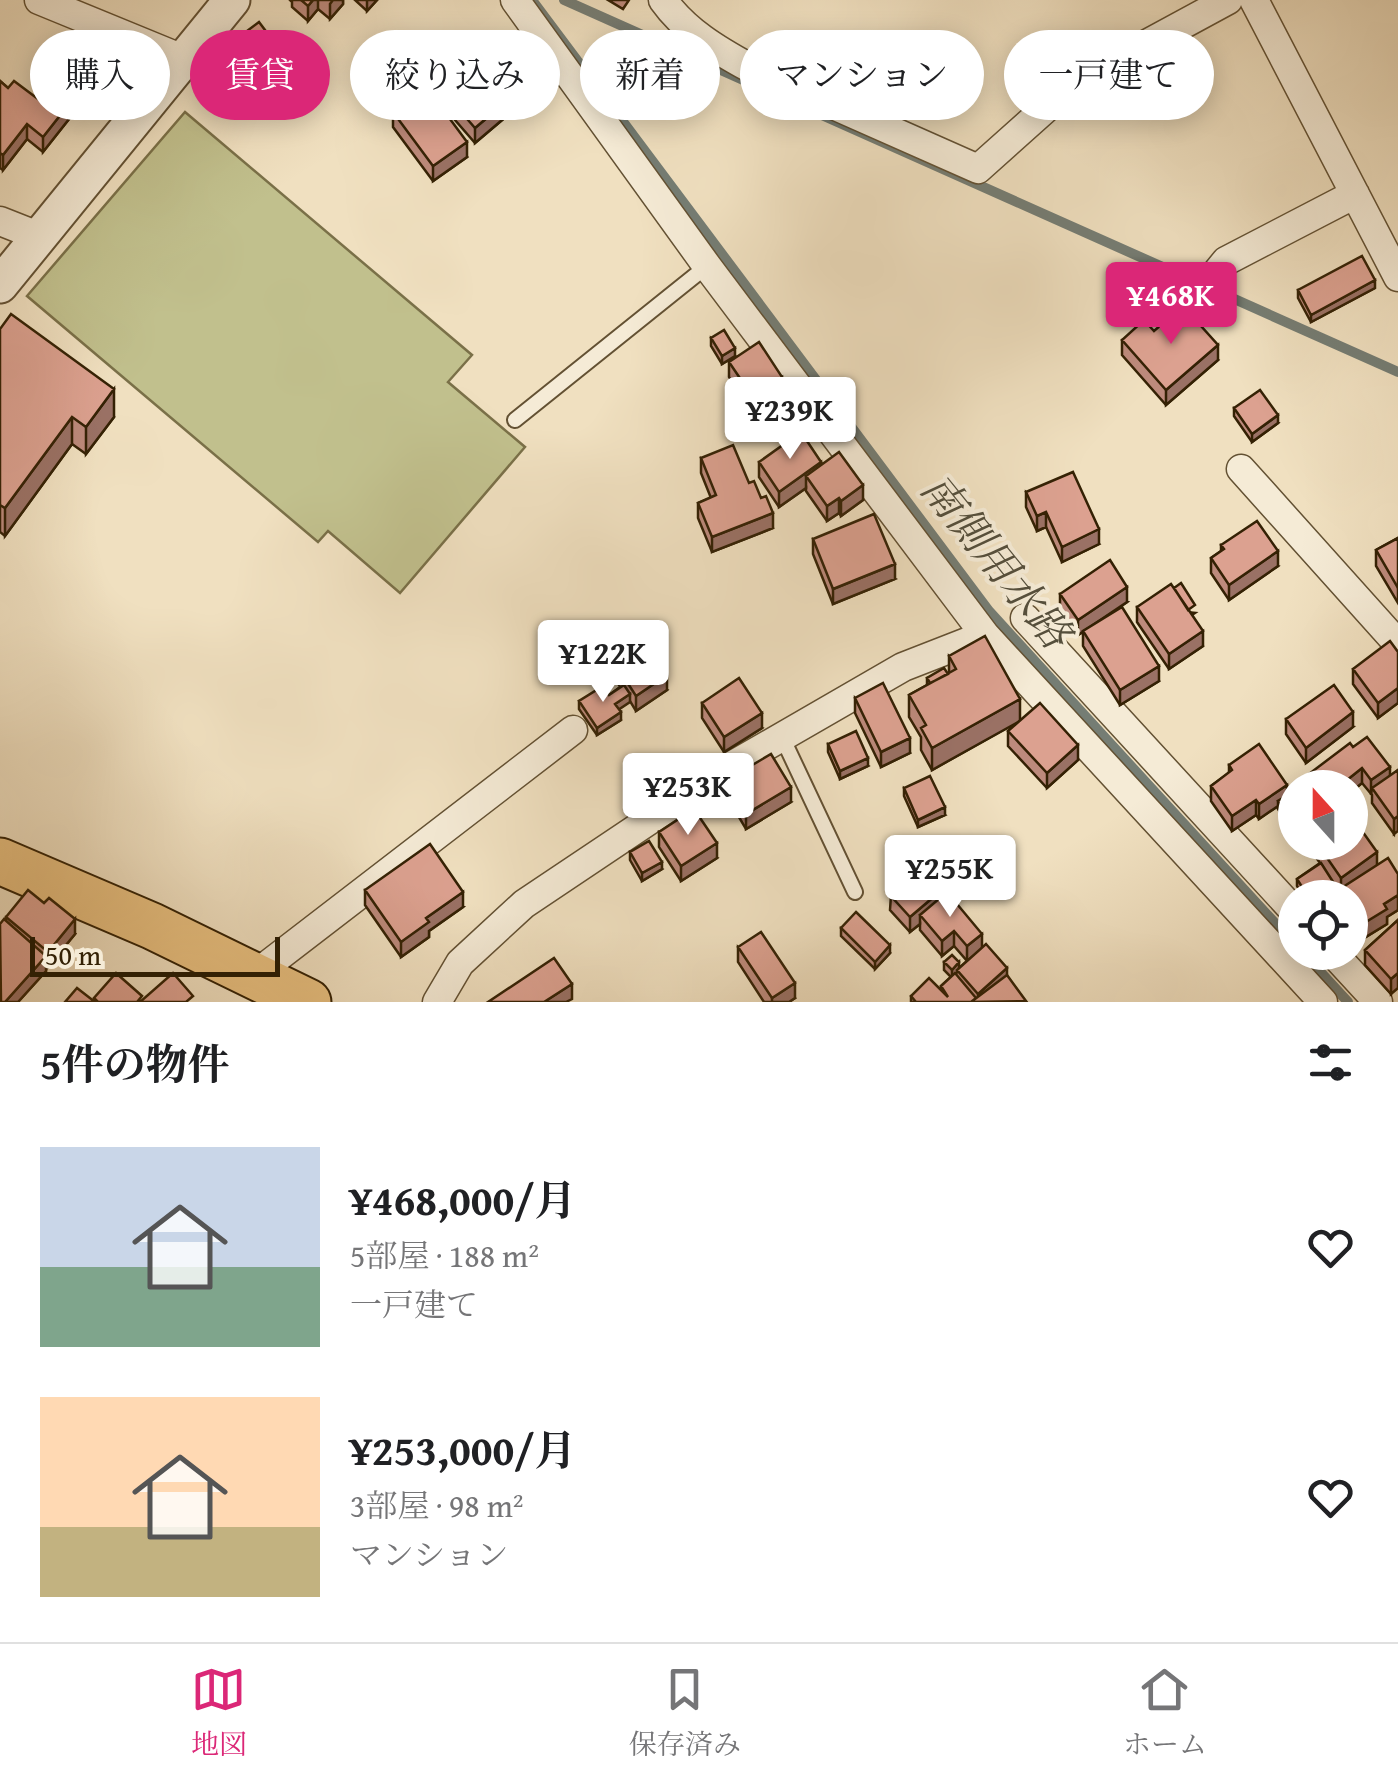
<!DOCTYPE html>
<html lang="ja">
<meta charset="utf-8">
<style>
body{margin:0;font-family:"Gentium Book Plus","Noto Serif JP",serif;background:#f2f2f2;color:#202124;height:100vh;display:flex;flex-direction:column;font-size:38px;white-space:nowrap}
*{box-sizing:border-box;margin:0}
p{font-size:32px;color:#757577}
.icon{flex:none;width:55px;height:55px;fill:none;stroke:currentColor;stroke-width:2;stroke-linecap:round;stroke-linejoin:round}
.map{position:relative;height:1002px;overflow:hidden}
.sheet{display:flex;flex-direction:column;background:#fff;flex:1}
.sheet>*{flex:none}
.guide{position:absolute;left:30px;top:30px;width:1340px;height:90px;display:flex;gap:20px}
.needle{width:65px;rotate:339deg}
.tools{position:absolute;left:1278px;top:770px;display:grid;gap:20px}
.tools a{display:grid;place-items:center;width:90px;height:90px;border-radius:50%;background:#fff;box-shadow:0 5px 25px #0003;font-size:50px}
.scale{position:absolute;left:30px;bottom:25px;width:250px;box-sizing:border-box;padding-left:10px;border:5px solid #342104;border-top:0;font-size:28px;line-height:35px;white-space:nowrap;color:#342104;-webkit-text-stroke:8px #f5ebd6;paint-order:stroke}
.price{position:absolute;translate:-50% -85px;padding:0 22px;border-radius:10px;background:#fff;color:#222;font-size:32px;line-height:65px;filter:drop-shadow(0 2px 5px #0008)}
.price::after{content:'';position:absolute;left:50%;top:60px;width:30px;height:22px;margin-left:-15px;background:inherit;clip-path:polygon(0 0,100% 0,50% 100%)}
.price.selected{background:#db2777;color:#fff}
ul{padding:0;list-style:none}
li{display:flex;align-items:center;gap:30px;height:250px;padding:0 40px}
li span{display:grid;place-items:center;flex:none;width:280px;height:200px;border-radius:0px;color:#555}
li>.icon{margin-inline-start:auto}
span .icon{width:120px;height:120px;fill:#fffc;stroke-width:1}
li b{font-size:42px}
h2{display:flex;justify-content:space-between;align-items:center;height:120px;padding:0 40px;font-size:42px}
.tag{padding:0 35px;border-radius:45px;background:#fff;box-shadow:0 5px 25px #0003;font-size:35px;line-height:90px}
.tag.selected{background:#db2777;color:#fff}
.tab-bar{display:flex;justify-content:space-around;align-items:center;height:140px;border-top:2px solid #e0e0e0;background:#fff;font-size:28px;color:#757577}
.tab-bar a{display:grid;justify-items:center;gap:5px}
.tab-bar .selected{color:#db2777}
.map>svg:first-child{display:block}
</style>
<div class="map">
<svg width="1398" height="1002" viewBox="0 0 1398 1002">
<rect width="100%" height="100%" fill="#f0e0c0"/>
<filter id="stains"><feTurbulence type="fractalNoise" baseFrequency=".002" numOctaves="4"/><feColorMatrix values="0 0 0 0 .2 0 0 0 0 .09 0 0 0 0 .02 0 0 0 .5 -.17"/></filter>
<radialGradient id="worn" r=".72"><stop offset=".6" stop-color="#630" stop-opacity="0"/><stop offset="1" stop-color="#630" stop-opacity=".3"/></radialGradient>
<path fill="#c1c08d" stroke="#7a7048" stroke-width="2.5" d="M185,112L472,355L448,382L525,447L400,593L328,531L318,542L27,296Z"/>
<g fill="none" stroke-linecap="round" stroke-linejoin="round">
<path stroke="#757d74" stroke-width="10" d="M532,0L989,611L1295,945
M564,0L1398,372
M1302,952L1348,1002"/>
<defs>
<path id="service" d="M515,420L707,266
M782,737L855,892"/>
<path id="minor" d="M39,0L183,59
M515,0L707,266L985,635L1323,1002
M663,0C685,31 717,50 750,68L978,169L1073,84L1228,0
M1254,0L1398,277
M0,221L38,236
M1213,277L1226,261L1355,194
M1241,469L1398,644
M1025,618L1295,912
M1332,952L1378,1002
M252,977L573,730
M437,1002L460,963L524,904L721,772L903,667L985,635"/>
<path id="tertiary" d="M0,285L232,0"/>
<path id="trunk" d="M0,861L152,926L308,1002"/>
</defs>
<use href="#service" stroke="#635133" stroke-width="18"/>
<use href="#minor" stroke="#635133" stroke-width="31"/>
<use href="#tertiary" stroke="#635133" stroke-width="39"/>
<use href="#trunk" stroke="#342104" stroke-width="49"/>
<use href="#service" stroke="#f5ebd6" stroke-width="14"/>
<use href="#minor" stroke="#f5ebd6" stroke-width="28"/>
<use href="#tertiary" stroke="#f5ebd6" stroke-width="35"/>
<use href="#trunk" stroke="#e8c080" stroke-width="45"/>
</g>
<path fill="#bd8a7c" stroke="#342104" stroke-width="2.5" d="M290,0H343V4L330,19L318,9L308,21L292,7V2Z
M355,0H377L367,11Z
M608,0H629L623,9Z
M231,43L295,85L267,106L231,58Z
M0,81L8,88L42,102L69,119L43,152L27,139L3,170L0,168Z
M442,90L535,92L475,143L442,105Z
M280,97L302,104L288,114L280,105Z
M393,112L467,157L433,181L393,127Z
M1375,288L1311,322L1298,298V290Z
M0,329L114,417L86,454L72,444L5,536L0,532Z
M1154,331L1218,360L1166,405L1122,355V340Z
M711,338L735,356L722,364L711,346Z
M729,362L782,392L752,412L729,377Z
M1234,408L1278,423L1252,442L1234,416Z
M701,458L749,483L761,498L773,528L712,552L698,518V503L711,498L701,473Z
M759,462L821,465L863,500L841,516L839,513L827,521L806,491V488L779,507L759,477Z
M1026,492L1099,544L1062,562L1046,527L1037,531L1026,507Z
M1398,538V603L1376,566V550Z
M813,539L895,579L833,604L813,554Z
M1221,545L1278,566L1229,600L1211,573V558L1221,551Z
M1060,594L1127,602L1101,620L1159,681L1120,705L1083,646V632L1078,635L1060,609Z
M1137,607L1195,613L1192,615L1203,646L1169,669L1137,622Z
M1398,652V703L1378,718L1353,684V669Z
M949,656L1020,721L1078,760L1047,788L1008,746V731L1019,721L932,770L921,750V737L909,717V695L927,685V678L949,673Z
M616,665L667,690L636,711L630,701L619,709L621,720L597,735L579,709V701L609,695L620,687L616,680Z
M855,698L910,753L881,767L855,713Z
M702,703L762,728L724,752L702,718Z
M1286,719L1353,727L1306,763L1286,734Z
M828,744L868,766L840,779L828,752Z
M1353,747L1390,776L1398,770L1394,834L1372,803V795L1362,783L1350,793V788H1305V777Z
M1229,765L1287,795L1294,791L1288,824L1278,809V806L1259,819L1256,815L1232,831L1211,801V786L1229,773Z
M732,777L791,802L746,829L730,802Z
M904,788L945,815L918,827L904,796Z
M659,832L717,858L681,881L659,847Z
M1308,842H1350L1377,865L1398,874V910L1387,917V924L1356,943L1353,938L1350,941V898H1304L1297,886V879L1320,863L1308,846Z
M630,852L662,869L642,881L630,860Z
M911,876L944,895L982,948L1007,976L1026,1002H911V996L941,990V986L951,977L944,970V962L959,968L967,961L954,946L942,956L920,930V924L910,932L890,910L892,881Z
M365,890L463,907L429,931V937L401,957L365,905Z
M6,917L75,934L48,967L46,965V971L18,1002H0Z
M1398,920L1391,994L1365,965V950Z
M841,928L890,953L875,969L841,936Z
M738,947L795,998L789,1002H764L738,962Z"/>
<path fill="#9a7165" stroke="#342104" stroke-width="2.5" d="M313,0H318V9L308,21V6Z
M333,0H343V4L330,19V4Z
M367,0H377L367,11Z
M295,70V85L267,106V91Z
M535,77V92L475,143V128Z
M302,96V104L288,114V107Z
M69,104V119L43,152V137Z
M27,124V139L3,170V155Z
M467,142V157L433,181V166Z
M1375,280V288L1311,322V315Z
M1218,345V360L1166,405V390Z
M735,348V356L722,364V356Z
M782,377V392L752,412V396Z
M114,389V417L86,454V427Z
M1278,415V423L1252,442V434Z
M72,417V444L5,536V508Z
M821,462V477L806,476V488L779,507V492Z
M863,485V500L841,516V501Z
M839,498V513L827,521V506Z
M1046,512V527L1037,531V516Z
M773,513V528L712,552V537Z
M1099,529V544L1062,562V547Z
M1278,551V566L1229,600V585Z
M895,564V579L833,604V589Z
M1127,587V602L1078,635V620Z
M1203,631V646L1169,669V654Z
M1159,666V681L1120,705V690Z
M667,675V690L636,711V696Z
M1398,688V703L1378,718V703Z
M630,694V702L615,712V704Z
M1020,699V721L932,770V748Z
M621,712V720L597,735V728Z
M1353,712V727L1306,763V748Z
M762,713V728L724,752V737Z
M910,738V753L881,767V752Z
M1078,745V760L1047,788V773Z
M868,758V766L840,779V771Z
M1390,767V782L1372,788L1371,795V780Z
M1362,768V783L1350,793V788H1337Z
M1287,785V800L1278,801V806L1259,819V804Z
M791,787V802L746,829V814Z
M1256,800V815L1232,831V816Z
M945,807V815L918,827V820Z
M1295,812V820L1288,824V816Z
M1398,816V831L1394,834V819Z
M717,843V858L681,881V866Z
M1377,852V868L1341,893V878Z
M662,862V869L642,881V873Z
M944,888V903L920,915V924L910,932V917Z
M463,892V907L429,931V937L401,957V942L426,918Z
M1398,895V910L1387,917V924L1356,943V928L1384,904Z
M75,919V934L48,967V952Z
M1353,923V938L1350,941V926Z
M954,931V946L942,956V941Z
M982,934V949L967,961V946Z
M890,945V953L875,969V962Z
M46,956V971L18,1002H5Z
M959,962V970L952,978V970Z
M1007,968V976L978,1002V994Z
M1398,973V988L1391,994V979Z
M795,983V998L789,1002H772V998Z
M572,984V999L566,1002H544Z"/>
<path fill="#dca190" stroke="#342104" stroke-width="2.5" d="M301,0H313L308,6Z
M259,22L295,70L267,91L231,43Z
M502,39L535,77L475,128L442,90Z
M0,81L8,88L14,81L42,102L51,90L69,104L43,137L27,124L3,155L0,153Z
M294,86L302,96L288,107L280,97Z
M427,88L467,142L433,166L393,112Z
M1362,256L1375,280L1311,315L1298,290Z
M1183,306L1218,345L1166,390L1122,340L1144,320L1154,331Z
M11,314L114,389L86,427L72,417L5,508L0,505V329Z
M724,330L735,348L722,356L711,338Z
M759,342L782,377L752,396L729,362Z
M1260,390L1278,415L1252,434L1234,408Z
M801,432L821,462L779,492L759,462Z
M733,445L749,483L754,481L761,498L766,496L773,513L712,537L698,503L716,495L701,458Z
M839,452L863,485L841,501L839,498L827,506L806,476Z
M1073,472L1099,529L1062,547L1046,512L1037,516L1026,492Z
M874,514L895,564L833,589L813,539Z
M1257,521L1278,551L1229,585L1211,558L1224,549L1221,545Z
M1398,538V588L1376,550Z
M1110,560L1127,587L1078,620L1060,594Z
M1181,583L1195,605L1188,610L1174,588Z
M1171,584L1203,631L1169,654L1137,607Z
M1122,607L1159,666L1120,690L1083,631Z
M985,636L1020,699L932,748L921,728L926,725L909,695L956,669L949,656Z
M1390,641L1398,652V688L1378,703L1353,669Z
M646,645L667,675L636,696L616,665Z
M944,668L948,674L930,683L927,678Z
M739,678L762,713L724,737L702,703Z
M883,683L910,738L881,752L855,698Z
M624,685L630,694L615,704L621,712L597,728L579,701L603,686L609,695Z
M1334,685L1353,712L1306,748L1286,719Z
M1040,703L1078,745L1047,773L1008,731Z
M856,731L868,758L840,771L828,744Z
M1367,737L1390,767L1371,780L1362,768L1337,788H1313L1305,777L1350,743L1353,747Z
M1259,744L1287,785L1259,804L1256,800L1232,816L1211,786L1232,770L1229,765Z
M771,754L791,787L746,814L730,788L736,784L732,777Z
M1398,770V816L1394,819L1372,788Z
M930,776L945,807L918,820L904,788Z
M1294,791L1295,812L1288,816L1278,801Z
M694,809L717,843L681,866L659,832Z
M1350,814L1377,852L1341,878L1316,842H1350Z
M649,841L662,862L642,873L630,852Z
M430,844L463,892L426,918L429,922L401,942L365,890Z
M1388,858L1398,874V895L1384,904L1387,909L1356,928L1353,923L1350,926V898H1326Z
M1321,863L1337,888L1323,898H1309L1297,879Z
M924,864L944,888L910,917L890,895L898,887L892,881L905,870L911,876Z
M28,890L44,903L49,898L75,919L48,952L6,917Z
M947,892L982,934L967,946L954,931L942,941L920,915Z
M856,912L890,945L875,962L841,928Z
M4,919L46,956L5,1002H1L0,924Z
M1398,920V973L1391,979L1365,950Z
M761,932L795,983L772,998L738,947Z
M986,944L1007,968L978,994L957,970Z
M952,955L959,962L952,970L944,962Z
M554,958L572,984L544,1002H488Z
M116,973L142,996L137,1002H98L94,998Z
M173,973L193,996L186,1002H140Z
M955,973L976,998L971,1002H916L911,996L929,978L948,997L941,986Z
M1007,975L1026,1001L971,1002Z
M77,988L95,1002H65Z"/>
<g text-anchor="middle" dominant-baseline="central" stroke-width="8" stroke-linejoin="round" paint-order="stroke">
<g font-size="42" font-style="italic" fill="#554f3c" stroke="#f5ebd6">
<text transform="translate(997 560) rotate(51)">南側用水路</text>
</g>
</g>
<rect width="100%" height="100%" filter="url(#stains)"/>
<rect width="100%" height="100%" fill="url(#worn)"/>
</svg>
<div class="tools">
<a><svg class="needle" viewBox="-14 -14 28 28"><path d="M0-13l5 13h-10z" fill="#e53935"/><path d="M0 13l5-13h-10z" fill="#757577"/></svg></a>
<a><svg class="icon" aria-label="locate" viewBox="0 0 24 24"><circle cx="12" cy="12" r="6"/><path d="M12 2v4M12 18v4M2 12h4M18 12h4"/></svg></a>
</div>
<div class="scale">50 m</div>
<b class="price selected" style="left:1171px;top:347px">¥468K</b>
<b class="price" style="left:790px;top:462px">¥239K</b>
<b class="price" style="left:603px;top:705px">¥122K</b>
<b class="price" style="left:688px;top:838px">¥253K</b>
<b class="price" style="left:950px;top:920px">¥255K</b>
<div class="guide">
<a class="tag">購入</a>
<a class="tag selected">賃貸</a>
<a class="tag">絞り込み</a>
<a class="tag">新着</a>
<a class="tag">マンション</a>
<a class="tag">一戸建て</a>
</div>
</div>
<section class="sheet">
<h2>5件の物件<svg class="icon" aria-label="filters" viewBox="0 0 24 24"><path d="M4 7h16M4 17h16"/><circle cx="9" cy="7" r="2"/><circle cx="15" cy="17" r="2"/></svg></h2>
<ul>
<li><span style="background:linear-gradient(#c9d6e8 60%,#7fa58c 0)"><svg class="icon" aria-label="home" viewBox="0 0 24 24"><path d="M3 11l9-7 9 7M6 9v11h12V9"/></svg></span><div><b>¥468,000/月</b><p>5部屋 · 188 m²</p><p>一戸建て</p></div><svg class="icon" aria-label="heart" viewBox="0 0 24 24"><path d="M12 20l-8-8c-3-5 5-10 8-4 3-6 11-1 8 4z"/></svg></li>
<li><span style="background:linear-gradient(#ffd9b3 65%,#c2b280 0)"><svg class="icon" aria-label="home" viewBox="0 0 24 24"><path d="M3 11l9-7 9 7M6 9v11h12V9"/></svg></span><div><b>¥253,000/月</b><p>3部屋 · 98 m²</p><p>マンション</p></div><svg class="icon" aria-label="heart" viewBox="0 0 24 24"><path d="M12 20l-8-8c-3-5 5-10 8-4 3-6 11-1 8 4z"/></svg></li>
</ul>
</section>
<nav class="tab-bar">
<a class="selected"><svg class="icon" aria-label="map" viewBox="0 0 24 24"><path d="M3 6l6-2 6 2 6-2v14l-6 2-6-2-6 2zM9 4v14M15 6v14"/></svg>地図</a>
<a><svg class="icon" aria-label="saved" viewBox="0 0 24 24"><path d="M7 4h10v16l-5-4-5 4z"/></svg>保存済み</a>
<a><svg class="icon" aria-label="home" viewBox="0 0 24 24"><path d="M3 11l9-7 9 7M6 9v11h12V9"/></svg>ホーム</a>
</nav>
